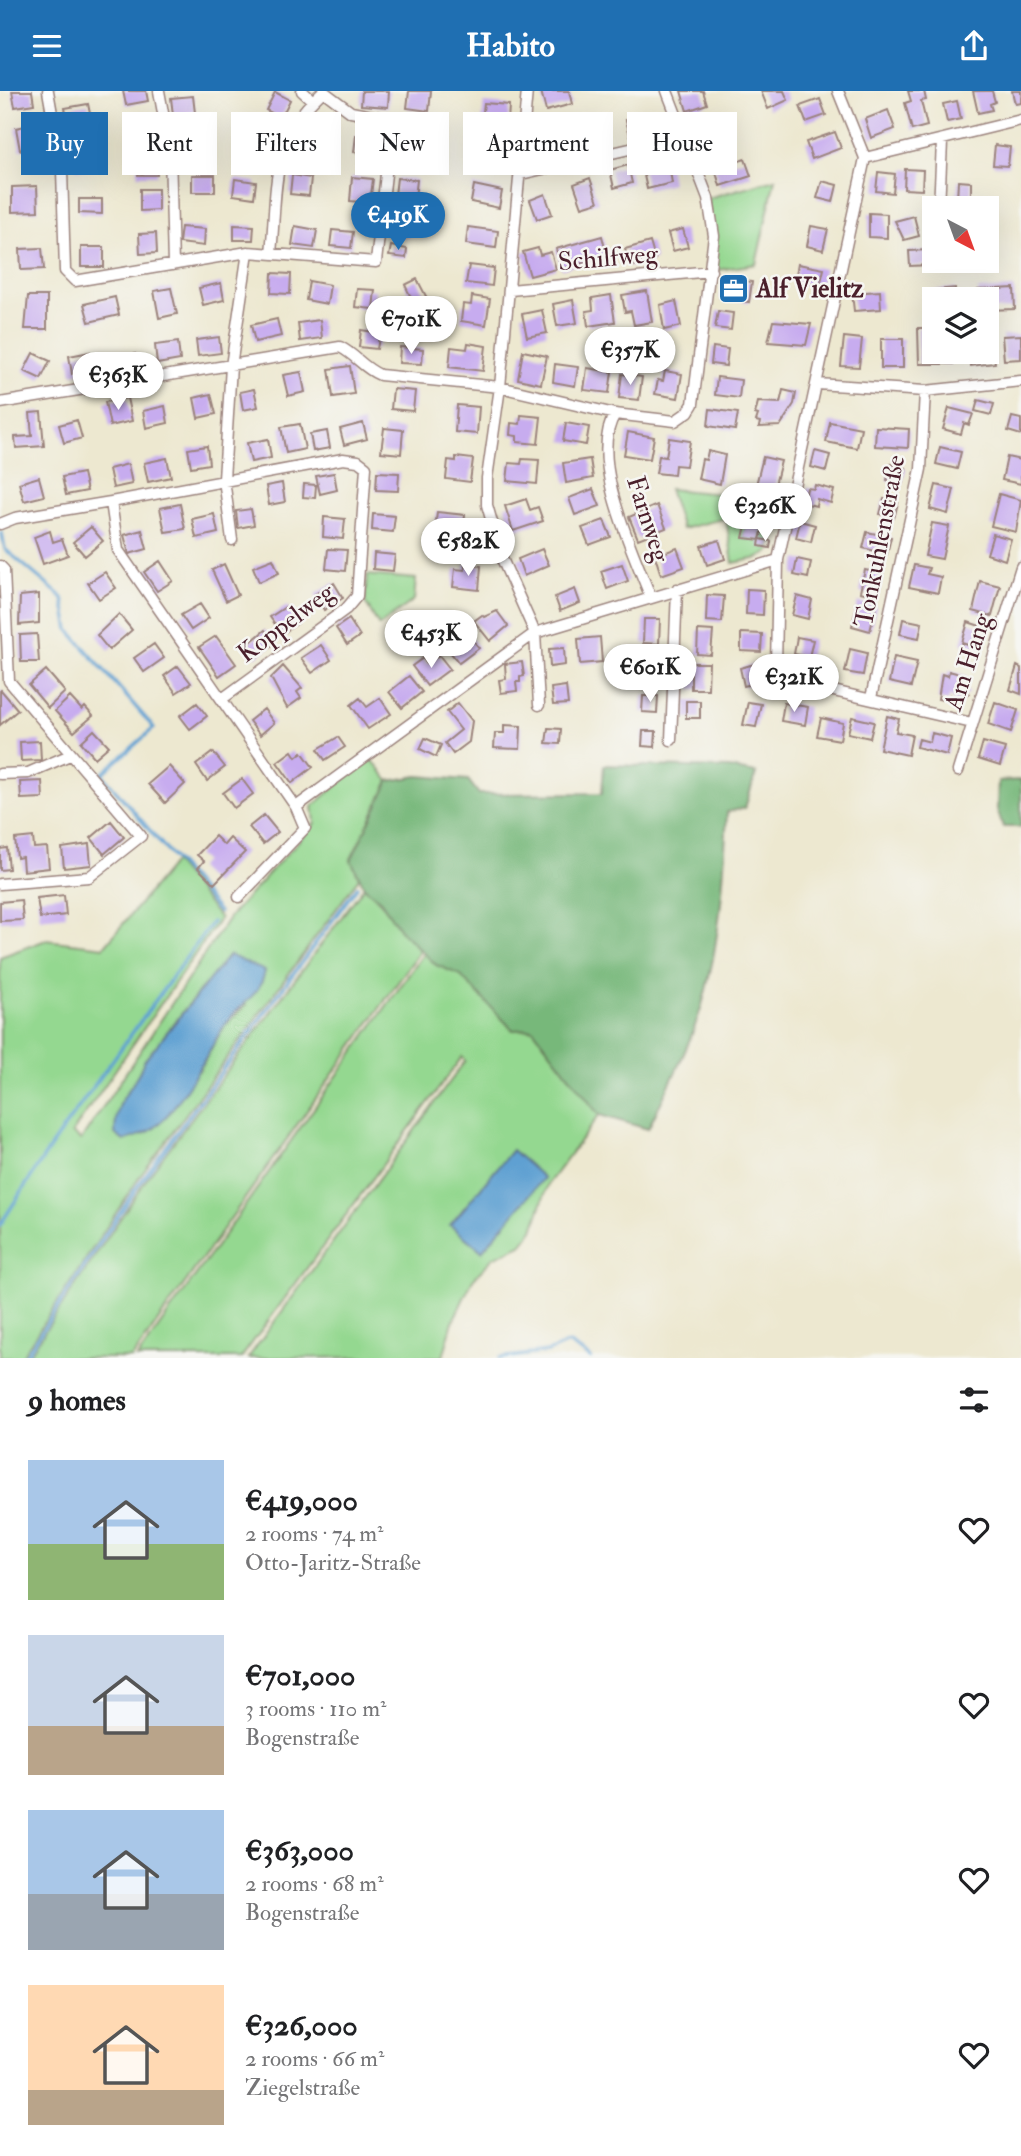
<!DOCTYPE html>
<meta charset="utf-8">
<style>
body{margin:0;font-family:"IM FELL Double Pica",serif;background:#f6f6f6;color:#202124;height:100vh;display:flex;flex-direction:column;font-size:26px;white-space:nowrap}
*{box-sizing:border-box;margin:0}
p{font-size:23px;color:#757577}
.icon{flex:none;width:38px;height:38px;fill:none;stroke:currentColor;stroke-width:2;stroke-linecap:round;stroke-linejoin:round}
.map{position:relative;height:1267px;overflow:hidden}
.sheet{display:flex;flex-direction:column;background:#fff;flex:1}
.sheet>*{flex:none}
.hud{position:absolute;left:21px;top:21px;width:980px;height:63px;display:flex;gap:14px}
.needle{width:46px;rotate:139deg}
.tools{position:absolute;left:922px;top:105px;display:grid;gap:14px}
.tools a{display:grid;place-items:center;width:77px;height:77px;border-radius:0px;background:#fff;box-shadow:0 7px 28px #0002;font-size:35px}
.price{position:absolute;translate:-50% -60px;padding:0 16px;border-radius:24px;background:#fff;color:#222;font-size:23px;line-height:46px;filter:drop-shadow(0 2px 4px #0008)}
.price::after{content:'';position:absolute;left:50%;top:42px;width:21px;height:16px;margin-left:-10px;background:inherit;clip-path:polygon(0 0,100% 0,50% 100%)}
.price.active{background:#1f6fb2;color:#fff}
ul{padding:0;list-style:none}
li{display:flex;align-items:center;gap:21px;height:175px;padding:0 28px}
li span{display:grid;place-items:center;flex:none;width:196px;height:140px;border-radius:0px;color:#555}
li>.icon{margin-inline-start:auto}
span .icon{width:84px;height:84px;fill:#fffc;stroke-width:1}
li b{font-size:30px}
h2{display:flex;justify-content:space-between;align-items:center;height:84px;padding:0 28px;font-size:30px}
.pill{padding:0 24px;border-radius:0px;background:#fff;box-shadow:0 7px 28px #0002;font-size:24px;line-height:63px}
.pill.active{background:#1f6fb2;color:#fff}
header{display:flex;justify-content:space-between;align-items:center;height:91px;padding:0 28px;background:#1f6fb2;color:#fff;font-size:32px;font-weight:800}
.map>svg:first-child{display:block}
</style>
<header><svg class="icon" aria-label="menu" viewBox="0 0 24 24"><path d="M4 6h16M4 12h16M4 18h16"/></svg>Habito<svg class="icon" aria-label="share" viewBox="0 0 24 24"><path d="M12 15V3M7 8l5-5 5 5M5 13v7h14v-7"/></svg></header>
<div class="map">
<svg width="1021" height="1267" viewBox="0 0 1021 1267">
<rect width="100%" height="100%" fill="#f6f6f2"/>
<filter id="ink" filterUnits="userSpaceOnUse"><feTurbulence type="fractalNoise" baseFrequency=".0143" numOctaves="2"/><feDisplacementMap in="SourceGraphic" scale="14" xChannelSelector="R" yChannelSelector="G"/><feConvolveMatrix kernelMatrix="1 2 1 2 8 2 1 2 1" color-interpolation-filters="sRGB"/></filter>
<filter id="wash" filterUnits="userSpaceOnUse"><feTurbulence type="fractalNoise" baseFrequency=".00686" numOctaves="4" result="noise"/><feDisplacementMap in="SourceGraphic" scale="28" xChannelSelector="R" yChannelSelector="G"/><feGaussianBlur stdDeviation="1.57" result="paint"/><feColorMatrix in="noise" values="0 0 0 0 0 0 0 0 0 0 0 0 0 0 0 0 0 1.4 0 .05"/><feComposite in="paint" operator="in"/></filter>
<g filter="url(#wash)">
<rect width="100%" height="100%" fill="#ede8d0"/>
<path fill="#94d890" stroke="#6f7c5e" stroke-width="2" fill-rule="evenodd" d="M775,88L756,173L711,180L708,107Z
M669,398L782,409L770,460L759,467L733,472L726,427L682,438ZM750,417L766,420L759,449L743,447Z
M367,484L416,488L414,509L379,535L365,511Z
M370,666L389,690L351,768L359,787L139,1087L21,1267H0V866L46,849L104,856L174,771L220,827L72,1042L81,1049L230,825L315,732L313,715ZM205,893L246,914L223,937L200,978L161,1029L135,990L144,970Z
M364,796C387,814 400,839 420,860L132,1267H27L147,1087Z
M424,862L436,874L460,883L513,939L533,938L599,1024L548,1093L533,1139L521,1154L493,1167L473,1188L453,1230L443,1266L248,1267L465,970L462,966L241,1267H137Z"/>
<path fill="#77b87a" stroke="#606c52" stroke-width="2" d="M604,674L729,677L756,682L745,717L727,721C724,783 721,843 705,903C693,950 669,994 648,1038L599,1024L533,938L513,939L460,884L436,874L400,839L380,809L364,796L351,769L389,690L418,685L468,689L479,703L602,702Z
M1021,689V736H1003L997,718L998,690Z"/>
<path fill="#5ea0d2" stroke="#54607e" stroke-width="2" d="M229,864L265,880C260,907 237,914 224,935C208,961 176,1024 150,1040C142,1044 132,1047 124,1050L115,1043C116,1001 132,1004 144,970Z
M512,1059L544,1087L482,1160L450,1134Z"/>
<g fill="none" stroke-linecap="round" stroke-linejoin="round">
<path stroke="#5ea0d2" stroke-width="3.5" d="M2,442L5,458L63,507L69,539L154,637L102,683L219,821
M0,1134L53,1052L212,831
M24,1267L137,1096L357,796
M500,1267L548,1261L568,1252L591,1267"/>
</g>
<g id="blocks">
<path fill="#c7acef" d="M12,0H32L34,13L15,16Z
M123,0H146L148,10L126,14Z
M362,0H389L388,16L361,14Z
M409,0H431L429,20L407,17Z
M541,0H569L572,13L546,20Z
M681,0H703L707,13L687,20Z
M761,0H784L788,9L768,18Z
M908,0H924L926,9L921,10L927,35L912,39L905,12L911,10Z
M973,0H992L995,11L990,13L992,19L978,22Z
M1012,0H1021V12L1015,13Z
M275,1L290,9L281,27L266,19Z
M193,5L195,22L173,24L171,7Z
M820,8L826,24L806,31L800,15Z
M957,10L961,28L947,31L943,13Z
M484,12L509,14L508,31L482,29Z
M88,13L92,32L69,36L65,17Z
M888,19L895,38L871,47L865,28Z
M643,24L647,40L630,44L626,29Z
M153,29L157,49L137,52L134,33Z
M601,31L606,49L587,55L582,37Z
M39,32L44,54L20,59L16,37Z
M255,34L272,39L265,60L248,54Z
M552,34L554,42L568,38L573,56L546,63L539,37Z
M722,36L727,53L703,60L698,43Z
M402,40L419,42L417,61L400,60Z
M302,41L321,43L318,59L299,56Z
M835,41L841,57L812,68L806,51Z
M356,44L374,46L372,63L354,61Z
M195,45L198,60L181,65L177,50Z
M476,53L502,56L500,73L474,70Z
M995,54L1010,56L1008,75L993,74Z
M97,56L100,76L77,79L74,60Z
M137,63H157V84H138Z
M745,68L751,85L720,95L715,78Z
M628,74L632,92L614,97L610,79Z
M669,74L672,92L647,98L643,80Z
M905,78L923,79L922,99L904,98Z
M878,81L895,83L893,102L876,100Z
M192,84H215V101H192Z
M292,84L311,87L309,105L290,103Z
M352,86L373,88L370,112L350,110Z
M397,87L417,89L415,107L395,104Z
M590,87L598,111L582,116L574,93Z
M235,88L256,91L254,107L233,104Z
M822,90L837,94L833,111L817,107Z
M958,90L971,91V110L957,109Z
M474,94L502,100L499,117L471,111Z
M37,95L38,120L12,121V96Z
M140,98H158V119L140,120Z
M545,103L552,123L537,128L530,109Z
M79,108H102V123L79,122Z
M393,117L411,119L409,146L390,144Z
M869,122L887,123V147L869,146Z
M914,125L919,145L904,149L895,130Z
M234,134L254,135L253,149H234Z
M295,135L317,139L314,157L292,154Z
M811,135L828,138L823,159L807,155Z
M181,136L205,138L204,155L179,152Z
M468,136L498,140L496,157L466,153Z
M683,138L688,156L673,160L668,142Z
M332,139L353,141L351,157L330,155Z
M156,142L157,162L140,163L139,143Z
M602,145L607,165L562,178L556,158Z
M650,151L655,168L630,176L625,158Z
M391,155L407,158L406,167L389,165Z
M81,156H104V176H81Z
M42,157L44,178L21,179L20,158Z
M538,157L540,164L551,161L556,178L530,185L523,161Z
M929,159L930,174L910,175L909,160Z
M960,170H981V175L960,176Z
M798,173L824,178L820,195L795,190Z
M469,174L494,177L492,195L466,192Z
M272,182L291,183L290,203L271,202Z
M723,187L752,191L749,211L720,207Z
M417,188L429,211L416,217L405,194Z
M309,190L330,194L327,213L306,209Z
M221,192L224,209L203,214L199,197Z
M171,197L177,223L159,227L154,200Z
M955,197V208H934V220L928,221L926,200Z
M1014,197L1015,218L987,219V208H979L978,199Z
M357,198L375,199L373,218L355,216Z
M647,200L652,231L634,234L631,220L625,221L622,204Z
M880,200L881,218L854,220L852,202Z
M611,204L615,231L588,235L586,220L593,219L592,207Z
M28,205H47V238H25Z
M472,205L490,208L486,234L461,230L463,213L471,214Z
M115,206L119,224L89,231L84,213Z
M573,209L577,232L557,235L553,213Z
M676,210L681,235L664,239L660,214Z
M542,219L547,242L527,246L522,223Z
M718,220L733,222L731,239L715,237Z
M277,228L281,245L255,251L251,234Z
M320,229L322,247L300,250L298,232Z
M773,230L811,233L806,254L768,251Z
M918,237H933L934,261H953V273H919Z
M361,239L380,242L377,258L359,256Z
M1021,244V268L1004,269L1002,245Z
M219,246L221,262L198,265L196,249Z
M844,246L862,248L859,276L841,275Z
M881,248H903V277H881Z
M992,250L995,272L971,275L970,261H987V251Z
M178,251L180,269L157,273L155,254Z
M468,252L486,255L483,280L449,276L451,256L467,258Z
M400,256L423,258L422,273L399,272Z
M713,256L728,258L726,275L711,273Z
M523,260L547,265L541,293L518,288Z
M90,261L93,279L72,283L69,265Z
M33,262L50,270L41,288L24,280Z
M135,263L138,281L117,285L113,267Z
M555,273L578,276L575,295L553,291Z
M350,275L354,303L333,306L329,278Z
M587,277L612,281L609,302L584,299Z
M665,280L682,283L678,307L655,303L658,289L663,290Z
M301,281L305,301L288,305L283,284Z
M622,283L642,286L639,309L619,307Z
M717,286L741,289L739,307L715,304Z
M254,298L258,316L243,319L240,301Z
M393,298L415,300L413,320L391,318Z
M783,299L796,302L794,313L780,335L759,336L760,331L756,330L758,324L755,323L758,311L780,312Z
M211,303L216,323L198,327L194,307Z
M127,307L132,330L110,335L105,311Z
M978,309L994,313L991,324L975,320Z
M457,314L479,316L477,343L455,341Z
M165,315L168,332L146,337L143,320Z
M949,317L973,323L969,334L964,332L961,343L943,338Z
M710,318L738,322L735,339L708,335Z
M41,321L44,355L16,357L15,346L32,345L30,322Z
M521,324L541,326L538,353L517,351V345L510,344L511,332L520,333Z
M1012,326L1021,328V344L1008,340Z
M77,329L82,347L64,352L59,334Z
M830,331L861,337L857,357L826,351Z
M363,332L367,348L344,354L340,338Z
M566,332L589,336L586,354L563,350Z
M300,333L305,358L286,362L281,336Z
M876,336L909,338L908,357L875,355Z
M384,337L403,339L401,363L381,361Z
M327,340L330,357L313,360L310,343Z
M628,341L654,346L650,368L624,364Z
M669,347L690,350L686,375L675,374L674,384L656,382L659,365L666,366Z
M268,348L271,367L251,371L247,352Z
M207,355L209,373L191,376L188,358Z
M940,356L961,361L957,378L936,373Z
M708,360L725,364L720,393L698,388L702,368L706,369Z
M815,360L830,364L826,380L811,376Z
M456,366L473,368L470,391L446,388L448,369L456,370Z
M763,366L781,370L774,398L756,394Z
M1007,366L1021,369V393L1002,389Z
M167,367L171,386L148,391L144,372Z
M522,368L539,369L537,393L507,390L509,372L521,373Z
M590,368L593,387L566,392L563,372Z
M128,373L132,393L113,397L109,378Z
M891,373L906,377L902,393L887,389Z
M377,381L399,382L398,400L376,399Z
M83,382L87,400L66,404L62,386Z
M334,382L337,399L320,403L316,385Z
M39,386L44,405L24,410L19,392Z
M282,392L285,411L269,414L266,395Z
M304,393L316,394L315,407L303,406Z
M815,394L834,399L831,412L817,408L816,415L804,412L807,397L814,398Z
M936,394L954,398L948,423L930,418Z
M593,398L600,415L575,424L569,407Z
M999,403L1021,409L1016,441L991,435Z
M526,408L530,419L538,416L543,430L513,440L505,415Z
M884,408L898,412L894,427L880,423Z
M180,413L185,438L165,441L160,417Z
M657,414L666,437L638,448L629,426Z
M750,417L767,420L760,449L743,447Z
M251,418L254,434L238,437L236,420Z
M437,421L465,424L463,442L435,439Z
M214,423L218,442L196,447L192,428Z
M373,423L395,425L393,441L372,439Z
M324,426L345,428L343,448L323,446Z
M604,429L611,446L589,454L582,437Z
M800,430L815,434L811,451L796,447Z
M932,432L949,435L942,468L925,465Z
M91,436L103,450L85,465L73,451Z
M142,439L147,458L129,463L124,444Z
M50,440L53,451L62,448L68,464L43,473L34,446Z
M867,441L891,446L887,463L863,457Z
M993,443L1011,448L1005,469L987,463Z
M760,448L771,450L770,457L759,455Z
M719,449L725,468L707,474L701,455Z
M677,457L684,476L661,484L655,465Z
M328,458L347,459L345,480L326,478Z
M542,458L549,474L524,485L518,468Z
M374,462L395,464L393,480L373,478Z
M273,468L279,482L259,491L253,476Z
M797,468L811,471L808,487L794,484Z
M160,470L173,490L157,500L144,481Z
M224,473L238,504L226,510L212,479Z
M465,473L481,475L479,499L453,496L455,478L465,479Z
M622,473L628,490L607,498L601,480Z
M914,474L929,477L927,483L941,486L938,502L909,496Z
M865,479L883,483L878,505L860,501Z
M105,481L116,497L99,508L88,492Z
M980,490L1000,495L992,525L973,520Z
M334,492L343,507L324,519L315,503Z
M575,498L580,512L560,520L555,506Z
M747,498L764,499L763,524L746,523Z
M39,503V532L19,534L20,505Z
M707,504L724,505L722,531L706,530Z
M797,505L812,509L808,528L792,524Z
M858,511L876,516L870,540L852,535Z
M200,513L209,527L191,539L181,524Z
M287,515L298,532L282,543L270,526Z
M497,520L508,535L490,550L474,530L482,524L484,526Z
M119,523L132,539L109,559L97,544Z
M349,528L360,545L347,554L336,537Z
M644,528H660L659,553L643,552Z
M903,528L922,532L919,547L900,543Z
M968,531L986,537L980,558L962,552Z
M265,539L275,552L256,566L247,554Z
M698,539L713,540L711,564L697,563Z
M466,540L479,557L459,572L446,556Z
M741,542L762,543L761,561L741,560Z
M37,543L39,571H21L20,544Z
M216,545L236,573L219,585L199,556Z
M600,546L602,571L580,573L578,548Z
M797,546L813,549L809,566L794,563Z
M154,553L164,567L144,581L134,567Z
M321,554L331,569L312,582L301,567Z
M564,557L565,574L550,576L549,558Z
M850,558L867,562L863,584L845,581Z
M439,564L450,578L427,595L412,575L423,567L427,573Z
M894,566L917,571L911,596L889,591Z
M646,567H661V583H646Z
M522,571L524,585L520,586V591H516L517,600L501,602L499,589L506,588L505,573Z
M691,572H709L708,598H691Z
M758,572L763,590L744,595L740,577Z
M178,575L191,592L176,602L164,585Z
M283,575L302,597L297,601L301,607L287,617L271,587Z
M1017,575L1021,577V603L1010,599Z
M46,579L65,601L48,617L29,594Z
M949,580L967,585L964,596L969,602L955,611L950,604L948,610L938,608L942,583L948,585Z
M409,585L422,601L402,617L389,601Z
M566,595L568,613L553,614L551,597Z
M1,599L18,619L0,634V600Z
M643,605H658L657,622L642,621Z
M70,606L82,619L85,616L93,625L74,641L55,620Z
M360,607L367,616L380,607L391,623L368,638L351,614Z
M686,610H700V627H686Z
M748,611L761,613L756,636L743,634Z
M995,611L1018,619L1011,641L988,633Z
M197,612L207,625L190,638L180,625Z
M458,612L472,630L469,651L453,663L445,652L461,639L447,621Z
M784,612L808,616L805,634L781,630Z
M264,618L274,632L260,644L249,630Z
M887,625L899,628L896,641L912,644L908,664L880,658Z
M852,626L874,631L870,647L848,642Z
M821,627L843,632L840,649L817,645Z
M504,634L521,635L520,658L494,657L495,642H504Z
M548,637L561,638L560,653L546,652Z
M94,639L109,655L95,667L81,651Z
M643,640H656L655,656L642,655Z
M932,642L951,647L947,664L917,656L919,648L930,651Z
M338,646L345,656L325,669L318,658Z
M425,647L441,654L436,666L420,658Z
M40,650L41,669L21,670L20,651Z
M983,651L1005,657L1000,675L978,668Z
M292,660L296,666L302,661L313,676L292,692L277,671Z
M213,661L225,676L207,690L196,674Z
M169,675L185,693L165,712L148,693Z
M242,688L253,703L234,717L223,702Z
M42,690L43,707L21,708L20,691Z
M264,724L278,741L263,753L249,736Z
M111,730L124,746L104,763L91,747Z
M215,745L224,754L230,747L245,761L214,793L198,777L204,770L197,764Z
M33,746L34,757L47,756L49,777L23,780L22,766L17,767L15,748Z
M89,753L91,774L64,777L62,757Z
M7,757L9,778L0,779V758Z
M64,804L66,824L40,827L37,807Z
M21,809L23,829L0,830V811Z"/>
</g>
</g>
<g filter="url(#ink)">
<use href="#blocks" fill-opacity="0" stroke="#9c847e" stroke-width="2"/>
<g fill="none" stroke-linecap="round" stroke-linejoin="round">
<defs>
<path id="street" d="M48,0L62,79L65,180L75,190L248,161L376,171L391,39L382,27L351,21L323,0L313,10
M159,0L170,60L173,174
M527,0L500,296L487,387V414L503,470L535,542L778,469
M838,0L865,67L778,469L776,576L790,590L972,632
M865,67L1021,29
M521,83L686,45
M939,117L942,51
M271,162C277,105 270,53 313,10L302,0
M510,199L711,180
M817,293L925,300L1021,290
M0,312L340,256C356,264 363,277 380,284L500,296L615,323L675,330L688,321L693,313L714,145L708,107L667,0
M615,323C587,367 634,462 651,507
M0,433L15,427L111,411
M232,449L224,388L231,275L248,161
M0,475L4,479L9,590L141,745L89,786L0,793
M871,607L921,378L925,300
M222,608L346,518L357,505L366,376L358,370L343,368L111,411L118,459L296,716L535,542L539,614
M671,649L677,498
M958,680L1021,476
M0,683L28,682L70,664
M239,806L305,737L296,716"/>
</defs>
<use href="#street" stroke="#9c847e" stroke-width="13"/>
<use href="#street" stroke="#fff" stroke-width="10"/>
</g>
</g>
<defs>
<symbol id="office-square" viewBox="-11 -11 22 22"><rect x="-9" y="-9" width="18" height="18" rx="4" fill="#1f6fb2" stroke="#f6f6f2"/><path d="M-6-3h4V-5.5h4V-3h4V5H-6ZM-1-4.5V-3h2v-1.5ZM-6 0V1H6V0Z" fill="#fff"/></symbol>
</defs>
<g fill-rule="evenodd">
<use href="#office-square" x="716" y="180" width="35" height="35"/>
</g>
<g text-anchor="middle" dominant-baseline="central" stroke-width="5" stroke-linejoin="round" paint-order="stroke">
<g font-size="26" fill="#4a1f2b" stroke="#f6f6f2">
<text transform="translate(608 167) rotate(-5)">Schilfweg</text>
<text transform="translate(648 428) rotate(72)">Farnweg</text>
<text transform="translate(880 450) rotate(-79)">Tonkuhlenstraße</text>
<text transform="translate(286 532) rotate(-37)">Koppelweg</text>
<text transform="translate(968 571) rotate(-72)">Am Hang</text>
</g>
<g font-size="26" font-weight="bold" fill="#4a1f2b" stroke="#f6f6f2" text-anchor="start">
<text x="756" y="198">Alf Vielitz</text>
</g>
</g>
</svg>
<div class="tools">
<a><svg class="needle" viewBox="-14 -14 28 28"><path d="M0-13l5 13h-10z" fill="#e53935"/><path d="M0 13l5-13h-10z" fill="#757577"/></svg></a>
<a><svg class="icon" aria-label="layers" viewBox="0 0 24 24"><path d="M12 4l9 5-9 5-9-5zM3 14l9 5 9-5"/></svg></a>
</div>
<b class="price active" style="left:398px;top:161px">€419K</b>
<b class="price" style="left:411px;top:265px">€701K</b>
<b class="price" style="left:630px;top:296px">€357K</b>
<b class="price" style="left:118px;top:321px">€363K</b>
<b class="price" style="left:765px;top:452px">€326K</b>
<b class="price" style="left:468px;top:487px">€582K</b>
<b class="price" style="left:431px;top:579px">€453K</b>
<b class="price" style="left:650px;top:613px">€601K</b>
<b class="price" style="left:794px;top:623px">€321K</b>
<div class="hud">
<a class="pill active">Buy</a>
<a class="pill">Rent</a>
<a class="pill">Filters</a>
<a class="pill">New</a>
<a class="pill">Apartment</a>
<a class="pill">House</a>
</div>
</div>
<section class="sheet">
<h2>9 homes<svg class="icon" aria-label="filters" viewBox="0 0 24 24"><path d="M4 7h16M4 17h16"/><circle cx="9" cy="7" r="2"/><circle cx="15" cy="17" r="2"/></svg></h2>
<ul>
<li><span style="background:linear-gradient(#a9c7e8 60%,#8fb573 0)"><svg class="icon" aria-label="home" viewBox="0 0 24 24"><path d="M3 11l9-7 9 7M6 9v11h12V9"/></svg></span><div><b>€419,000</b><p>2 rooms · 74 m²</p><p>Otto-Jaritz-Straße</p></div><svg class="icon" aria-label="heart" viewBox="0 0 24 24"><path d="M12 20l-8-8c-3-5 5-10 8-4 3-6 11-1 8 4z"/></svg></li>
<li><span style="background:linear-gradient(#c9d6e8 65%,#b9a48a 0)"><svg class="icon" aria-label="home" viewBox="0 0 24 24"><path d="M3 11l9-7 9 7M6 9v11h12V9"/></svg></span><div><b>€701,000</b><p>3 rooms · 110 m²</p><p>Bogenstraße</p></div><svg class="icon" aria-label="heart" viewBox="0 0 24 24"><path d="M12 20l-8-8c-3-5 5-10 8-4 3-6 11-1 8 4z"/></svg></li>
<li><span style="background:linear-gradient(#a9c7e8 60%,#9aa5b1 0)"><svg class="icon" aria-label="home" viewBox="0 0 24 24"><path d="M3 11l9-7 9 7M6 9v11h12V9"/></svg></span><div><b>€363,000</b><p>2 rooms · 68 m²</p><p>Bogenstraße</p></div><svg class="icon" aria-label="heart" viewBox="0 0 24 24"><path d="M12 20l-8-8c-3-5 5-10 8-4 3-6 11-1 8 4z"/></svg></li>
<li><span style="background:linear-gradient(#ffd9b3 75%,#b9a48a 0)"><svg class="icon" aria-label="home" viewBox="0 0 24 24"><path d="M3 11l9-7 9 7M6 9v11h12V9"/></svg></span><div><b>€326,000</b><p>2 rooms · 66 m²</p><p>Ziegelstraße</p></div><svg class="icon" aria-label="heart" viewBox="0 0 24 24"><path d="M12 20l-8-8c-3-5 5-10 8-4 3-6 11-1 8 4z"/></svg></li>
</ul>
</section>
